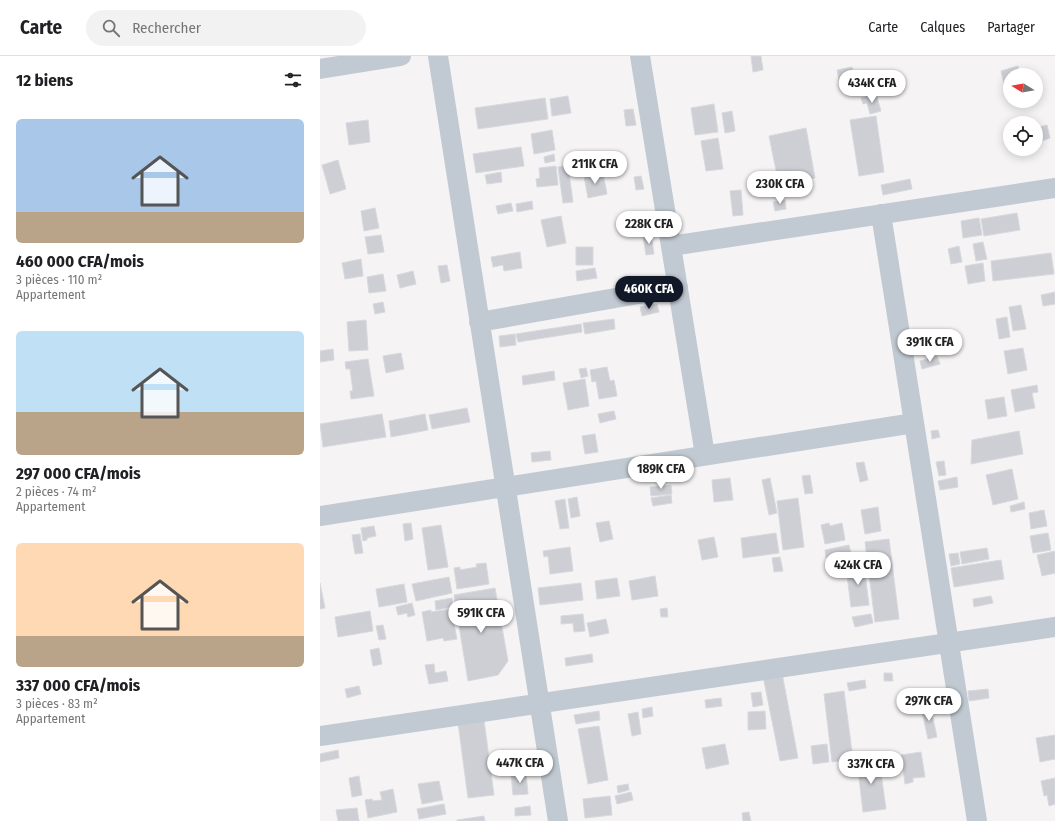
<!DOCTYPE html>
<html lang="fr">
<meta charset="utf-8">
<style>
body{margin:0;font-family:"Fira Sans Condensed",sans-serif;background:#f2f2f2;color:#202124;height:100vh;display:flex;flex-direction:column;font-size:15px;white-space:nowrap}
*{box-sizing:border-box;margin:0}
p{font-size:13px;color:#757577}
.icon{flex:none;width:22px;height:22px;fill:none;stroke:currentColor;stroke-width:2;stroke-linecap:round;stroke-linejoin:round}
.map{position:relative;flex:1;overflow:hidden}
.sheet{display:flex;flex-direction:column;background:#fff;width:320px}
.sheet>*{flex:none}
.needle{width:26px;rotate:281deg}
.controls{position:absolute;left:683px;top:12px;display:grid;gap:8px}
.controls a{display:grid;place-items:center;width:40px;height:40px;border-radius:50%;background:#fff;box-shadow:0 2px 10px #0003;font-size:20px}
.price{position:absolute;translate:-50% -34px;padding:0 9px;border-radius:14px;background:#fff;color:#222;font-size:13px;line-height:26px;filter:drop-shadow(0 1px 2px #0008)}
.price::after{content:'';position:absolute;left:50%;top:24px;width:12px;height:9px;margin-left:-6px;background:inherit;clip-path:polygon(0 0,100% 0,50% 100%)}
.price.selected{background:#111827;color:#fff}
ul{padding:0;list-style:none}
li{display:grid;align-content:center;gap:8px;height:212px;padding:0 16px}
li span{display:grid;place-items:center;height:124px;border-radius:6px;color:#555}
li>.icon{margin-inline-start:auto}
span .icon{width:72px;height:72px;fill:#fffc;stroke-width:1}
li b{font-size:17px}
h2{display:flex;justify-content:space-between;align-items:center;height:48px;padding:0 16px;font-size:17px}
header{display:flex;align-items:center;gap:24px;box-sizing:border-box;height:56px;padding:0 20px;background:#fff;border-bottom:1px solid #e0e0e0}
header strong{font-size:19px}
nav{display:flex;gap:22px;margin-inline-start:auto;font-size:14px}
.search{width:280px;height:36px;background:#f2f2f2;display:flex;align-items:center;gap:10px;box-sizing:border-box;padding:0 14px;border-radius:22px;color:#757577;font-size:15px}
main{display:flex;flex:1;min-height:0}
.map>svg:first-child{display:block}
</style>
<header>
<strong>Carte</strong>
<div class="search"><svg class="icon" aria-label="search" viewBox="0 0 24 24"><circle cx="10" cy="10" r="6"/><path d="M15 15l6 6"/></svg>Rechercher</div>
<nav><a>Carte</a><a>Calques</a><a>Partager</a></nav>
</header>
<main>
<section class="sheet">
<h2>12 biens<svg class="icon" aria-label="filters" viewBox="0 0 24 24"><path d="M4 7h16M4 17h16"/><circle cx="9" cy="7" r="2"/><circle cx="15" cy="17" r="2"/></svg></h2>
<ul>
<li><span style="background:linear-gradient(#a9c7e8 75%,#b9a48a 0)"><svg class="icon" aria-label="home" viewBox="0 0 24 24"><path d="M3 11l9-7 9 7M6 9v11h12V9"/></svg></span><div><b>460 000 CFA/mois</b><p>3 pièces · 110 m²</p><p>Appartement</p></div></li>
<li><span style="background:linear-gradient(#bfe0f5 65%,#b9a48a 0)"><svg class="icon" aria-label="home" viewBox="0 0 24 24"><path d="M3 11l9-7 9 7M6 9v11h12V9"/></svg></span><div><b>297 000 CFA/mois</b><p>2 pièces · 74 m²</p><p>Appartement</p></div></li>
<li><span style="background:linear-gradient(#ffd9b3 75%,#b9a48a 0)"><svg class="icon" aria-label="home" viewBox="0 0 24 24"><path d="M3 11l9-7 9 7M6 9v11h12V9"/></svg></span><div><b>337 000 CFA/mois</b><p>3 pièces · 83 m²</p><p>Appartement</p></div></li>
</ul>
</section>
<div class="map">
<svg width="735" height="765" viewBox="0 0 735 765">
<rect width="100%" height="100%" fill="#f5f3f3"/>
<path fill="#cdcfd5" stroke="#d7d9de" d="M431,0H441L443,14L433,16Z
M698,10L700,19H690V32L685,33L681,15Z
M532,11L536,31L521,34L517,14Z
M556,38L561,55L550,58L547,47L543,48L541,42Z
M248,40L251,57L232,60L230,43Z
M225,42L228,63L158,73L155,52Z
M394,48L398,76L375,79L371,52Z
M313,53L316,69L306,70L304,54Z
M412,55L415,75L405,77L402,57Z
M556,60L564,116L539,120L530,64Z
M48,64L50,86L29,89L26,67Z
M727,69L730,82L722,85L720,78L717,79L716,72Z
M486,72L495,122L459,129L449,80Z
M232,74L235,94L214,98L211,78Z
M398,82L403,113L386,115L381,85Z
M201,91L204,110L156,117L153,98Z
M234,98L235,105L225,107L224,101Z
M18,104L26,133L10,138L2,109Z
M236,110L238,129L217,131L216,123L220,122L219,112Z
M248,110L253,146L243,147L238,111Z
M181,116L182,126L167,128L165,119Z
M283,117L287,138L268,142L264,120Z
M321,120L324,133L316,134L314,121Z
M590,123L592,133L563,139L561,129Z
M421,134L423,159L413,160L410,135Z
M465,144L466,153L455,155L453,146Z
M212,145L213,153L197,156L196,148Z
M191,147L193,155L178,158L176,150Z
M55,152L59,172L44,175L41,155Z
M697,157L700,174L664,180L661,163Z
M241,160L246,187L227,191L221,164Z
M659,162L662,179L643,182L641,165Z
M331,178L334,198L326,199L323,180Z
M61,179L64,196L48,198L45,181Z
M663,186L667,203L656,205L653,188Z
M639,190L642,206L631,208L628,193Z
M256,191H273V209H256Z
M200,196L202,212L184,215L183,209L173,211L171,201Z
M731,197L734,218L673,225L671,205Z
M41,203L43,220L25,223L22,207Z
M663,207L665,225L648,228L645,210Z
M127,209L130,225L121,227L118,210Z
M275,212L277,222L257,225L256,215Z
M93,215L96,228L80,232L77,219Z
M63,218L66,235L49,237L47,221Z
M735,236V248L723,250L721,239Z
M63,246L65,256L55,258L53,248Z
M337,248L339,256L322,260L320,251Z
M701,249L706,273L693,275L689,251Z
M687,261L690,281L679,283L676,263Z
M294,263L295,273L265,278L263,267Z
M46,264L48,294L29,295L27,266Z
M261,268L262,276L198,286L196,278Z
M195,278L196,289L180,291L179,280Z
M703,292L707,314L688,318L684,295Z
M13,293L14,304L0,306V295Z
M81,297L84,313L66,317L63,300Z
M617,300L620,308L602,313L600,305Z
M48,303L54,340L31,343L30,335H33L30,313H26L25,306Z
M287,311L290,325L294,324L297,340L279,343L276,325L272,326L270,314Z
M266,312L268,320L261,322L259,313Z
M234,315L235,324L203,329L202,320Z
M265,323L269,350L248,354L243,327Z
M717,329L718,336L712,337L715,352L695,356L691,334Z
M684,341L687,360L668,363L665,344Z
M147,352L150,366L112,373L109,359Z
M294,355L296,363L280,367L278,358Z
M62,358L66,381L3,391L0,368Z
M105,358L108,374L71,381L69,365Z
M618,374L620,381L612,383L611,375Z
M699,375L703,398L651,408L652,384Z
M275,378L278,396L265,398L262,380Z
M230,395L231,404L212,406L211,397Z
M624,405L626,419L619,420L616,406Z
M544,406L548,424L540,426L536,407Z
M692,413L698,443L673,449L666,419Z
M490,419L493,437L485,438L482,420Z
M637,421L638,431L620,434L618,425Z
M410,422L413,444L394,446L392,424Z
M450,422L457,457L449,459L442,424Z
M351,429L352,438L331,440L330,431Z
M351,439L352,447L333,450L331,442Z
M257,441L260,460L251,462L248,443Z
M478,442L484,491L463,494L457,445Z
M245,443L249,472L240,473L235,445Z
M704,446L705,453L691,456L690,450Z
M558,451L561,475L545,478L541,454Z
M724,454L727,470L711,473L709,457Z
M289,465L293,483L280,486L276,467Z
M91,467L93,483L85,485L83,468Z
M509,467L510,470L522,467L525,484L505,488L501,469Z
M121,469L128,511L108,514L102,472Z
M54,470L56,480L47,482V484L43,485L41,472Z
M456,477L459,497L423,502L421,482Z
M728,477L731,494L713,497L710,480Z
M40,478L43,497L35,498L32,479Z
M394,481L398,501L382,504L378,484Z
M569,483L579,563L555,566L545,486Z
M529,489L531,497L506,502L505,494Z
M250,491L253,515L230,518L228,500L224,501L223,495Z
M667,492L669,503L642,508L640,496Z
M735,495V517L722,520L717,499Z
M638,497L640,508L631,510L629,498Z
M460,501L463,515L454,516L452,502Z
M681,504L684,523L634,531L631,512Z
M166,507L169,528L137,533L134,512L140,511V514L157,511L156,508Z
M544,509L549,549L531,551L526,511Z
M335,520L338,540L312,544L309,525Z
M129,521L132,537L96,545L92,528Z
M297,522L300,540L277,543L275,525Z
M0,527L5,552L0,553Z
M261,527L263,544L220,549L218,532Z
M84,528L87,546L59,551L56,533Z
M175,532L188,605L178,619L148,625L134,539Z
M671,540L673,547L654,551L653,543Z
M132,542L133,551L116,554L115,545Z
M92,547L95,559L88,561L87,557L78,559L76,551Z
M347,552L348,561H341L340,553Z
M131,553L137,583L124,585L123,582L107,585L102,556L111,554V556Z
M50,555L53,575L18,581L15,561Z
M263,558L265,575L254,576L253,567L241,568V560Z
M551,558L553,567L535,571L532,561Z
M286,563L289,577L270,581L267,567Z
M63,569L66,583L59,584L56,570Z
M59,592L62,608L53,610L50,594Z
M272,598L273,606L246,610L245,602Z
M114,608L115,617L126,615L128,625L109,628L105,609Z
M462,617L478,702L460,705L443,620Z
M564,617H572L573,625H564Z
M545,624L546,632L529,635L527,627Z
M39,630L41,638L27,642L25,633Z
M668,633L669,642L649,645L648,635Z
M524,635L533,703L512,706L504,638Z
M441,636L443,649L433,651L431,637Z
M401,642L402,650L386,652L385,644Z
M610,649L617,681L608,683L601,651Z
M332,651L333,660L323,662L322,653Z
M279,655L280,664L256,668L254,659Z
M445,655L446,673L428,674V656Z
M318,656L321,678L312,680L308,658Z
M164,664L174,739L148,742L138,667Z
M279,670L288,724L268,728L258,673Z
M735,679V703L720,706L716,682Z
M405,688L409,708L386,713L382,692Z
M507,688L509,706L493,708L491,690Z
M18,694L19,702L0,706V698Z
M601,696L605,721L593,722V726L585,728L581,699Z
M559,702L566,753L543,756L537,705Z
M206,717L208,738L193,739L191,718Z
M39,720L42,739L32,741L29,722Z
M735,722V748L729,750L727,739L724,740L721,725Z
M119,725L123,744L102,748L98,728Z
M308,728L309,734L298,737L297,730Z
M73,733L77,756L48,762L45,744L52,743L53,745L62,744L60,736Z
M311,736L313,744L297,748L295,740Z
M290,740L292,759L265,762L263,743Z
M124,748L126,758L99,763L97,753Z
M210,750L211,759L195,760V752Z
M37,752L39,765H18L16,754Z
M429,756L431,765H423L422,757Z
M164,760L165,765H137V764Z"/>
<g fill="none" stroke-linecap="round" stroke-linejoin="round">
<path stroke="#c1cad2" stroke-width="20" d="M118,0L238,765
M320,0L385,399
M0,13L81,0
M561,158L657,765
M351,190L735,132
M159,266L358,231
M0,460L594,367
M0,680L735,571"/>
</g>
</svg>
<div class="controls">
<a><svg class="needle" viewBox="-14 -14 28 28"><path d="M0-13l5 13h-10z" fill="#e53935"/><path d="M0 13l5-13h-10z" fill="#757577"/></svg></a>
<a><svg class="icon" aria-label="locate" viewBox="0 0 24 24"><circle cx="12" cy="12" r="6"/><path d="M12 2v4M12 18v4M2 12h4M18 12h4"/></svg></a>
</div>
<b class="price" style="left:552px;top:48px">434K CFA</b>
<b class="price" style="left:275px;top:129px">211K CFA</b>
<b class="price" style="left:460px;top:149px">230K CFA</b>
<b class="price" style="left:329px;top:189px">228K CFA</b>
<b class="price selected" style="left:329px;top:254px">460K CFA</b>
<b class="price" style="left:610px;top:307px">391K CFA</b>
<b class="price" style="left:341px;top:434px">189K CFA</b>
<b class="price" style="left:538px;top:530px">424K CFA</b>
<b class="price" style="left:161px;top:578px">591K CFA</b>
<b class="price" style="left:609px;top:666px">297K CFA</b>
<b class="price" style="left:200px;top:728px">447K CFA</b>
<b class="price" style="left:551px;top:729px">337K CFA</b>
</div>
</main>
